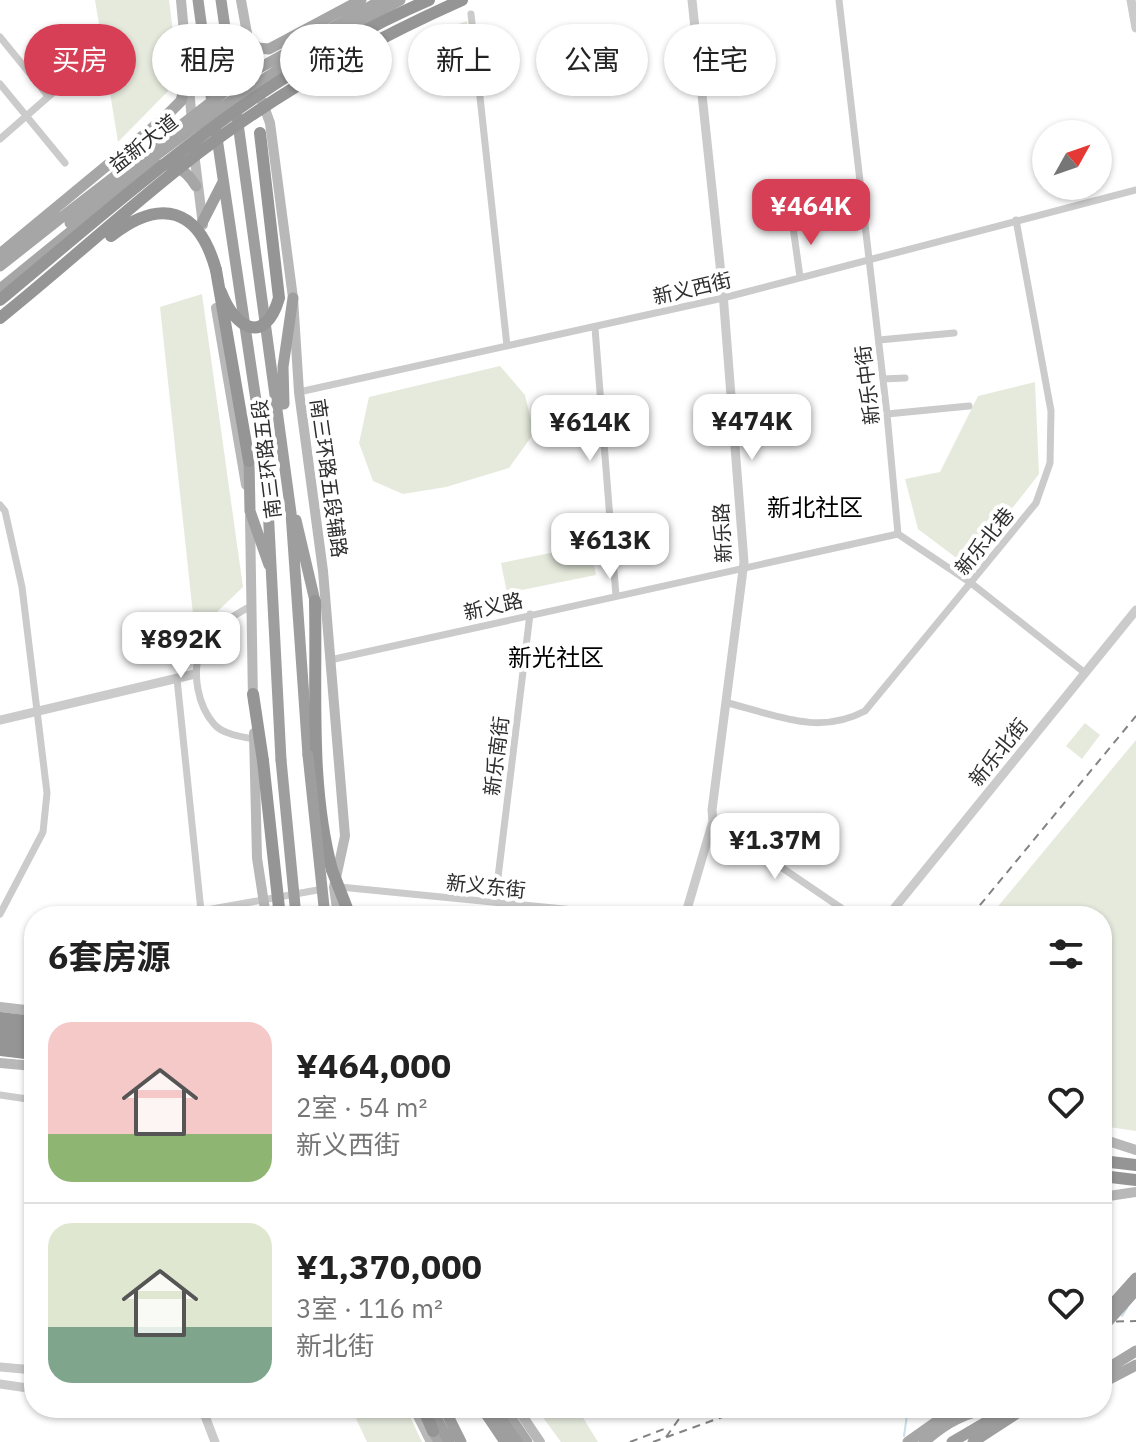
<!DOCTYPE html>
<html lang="zh">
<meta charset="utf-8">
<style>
body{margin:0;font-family:"IBM Plex Sans","Noto Sans SC",sans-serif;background:#f6f6f6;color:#222;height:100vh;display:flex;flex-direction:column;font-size:30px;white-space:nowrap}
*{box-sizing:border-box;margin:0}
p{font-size:26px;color:#767676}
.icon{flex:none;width:44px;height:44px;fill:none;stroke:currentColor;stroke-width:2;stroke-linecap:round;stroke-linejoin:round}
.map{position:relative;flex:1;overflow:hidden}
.drawer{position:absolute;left:24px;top:906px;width:1088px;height:512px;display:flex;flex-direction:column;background:#fff;border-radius:32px;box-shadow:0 2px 6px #0004}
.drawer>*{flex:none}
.banner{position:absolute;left:24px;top:24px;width:1088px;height:72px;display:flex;gap:16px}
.needle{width:52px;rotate:50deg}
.controls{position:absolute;left:1032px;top:120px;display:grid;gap:16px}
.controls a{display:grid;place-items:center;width:80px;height:80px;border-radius:50%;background:#fff;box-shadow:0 2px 6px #0004;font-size:40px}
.price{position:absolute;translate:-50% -68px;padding:0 18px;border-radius:16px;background:#fff;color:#222;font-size:26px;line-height:52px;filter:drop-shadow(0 2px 4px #0008)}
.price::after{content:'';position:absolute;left:50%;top:48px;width:24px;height:18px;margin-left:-12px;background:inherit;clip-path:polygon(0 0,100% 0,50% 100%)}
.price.active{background:#d63f56;color:#fff}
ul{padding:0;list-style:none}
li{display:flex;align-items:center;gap:24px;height:200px;padding:0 24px}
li+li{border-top:2px solid #e0e0e0}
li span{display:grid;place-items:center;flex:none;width:224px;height:160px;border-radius:24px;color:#555}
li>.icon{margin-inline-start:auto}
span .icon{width:96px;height:96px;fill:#fffc;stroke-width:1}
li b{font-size:34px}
h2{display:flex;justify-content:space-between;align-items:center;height:96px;padding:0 24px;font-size:34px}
.tag{padding:0 28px;border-radius:36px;background:#fff;box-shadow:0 2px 6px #0004;font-size:28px;line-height:72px}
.tag.active{background:#d63f56;color:#fff}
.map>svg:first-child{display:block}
</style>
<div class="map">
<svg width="1136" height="1442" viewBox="0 0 1136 1442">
<rect width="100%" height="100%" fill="#fff"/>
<path fill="#e5eadd" d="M95,0H169L179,80L118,142Z
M467,21L471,74L431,84L425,35Z
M202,294L243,587L195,633L160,307Z
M500,366L525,395L534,433L509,468L446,487L403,494L373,481L359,443L369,397Z
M1035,382L1039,474L967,566L918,529L905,479L940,472L978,396Z
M590,545L596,575L507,593L501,563Z
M1085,723L1100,735L1082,759L1066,746Z
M1136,740V1131L1102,1126V916H990Z
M351,1408H406L422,1442H367Z
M536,1408H577L598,1442H561Z"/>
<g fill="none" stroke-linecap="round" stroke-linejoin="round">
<path stroke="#cadfe8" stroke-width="2" d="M1122,1316L1127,1308
M904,1436L908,1408"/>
<path stroke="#cbcbcb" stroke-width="7" d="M839,0L887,414L898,534
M471,14L507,346
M0,37L48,96
M0,84L65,163
M0,139L80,69
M792,220L800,277
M595,328L616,596
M879,340L954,333
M883,379L905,378
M299,392L723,298L1136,190
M887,414L969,406
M0,505L5,511L22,587L47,793L43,832L0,914
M898,534L971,583L1085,673
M251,606C231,617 209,629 200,652C192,674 198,706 214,724C222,734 242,737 254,739
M330,660L898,534
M177,679L201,911L323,889
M728,703C776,715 818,736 865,711L1036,503L1050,463L1051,411L1016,220
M713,821L853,916
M340,887L636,916
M495,902L530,614
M0,1095L34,1100"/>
<path stroke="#cbcbcb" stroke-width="9" d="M1131,0L1136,28
M0,720L195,674
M685,916L713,821L712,810L744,562L723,293L692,0
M888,916L1136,610
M0,1367L34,1370
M0,1384L34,1389
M202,1408L215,1442"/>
<path stroke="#b8b8b8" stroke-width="10" d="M181,0L192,121
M241,0L255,78
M262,101L270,123L293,298L299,392L323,571L345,836L334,887L338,916
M194,153L203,225
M216,308L246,485
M250,517L253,701
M254,733L257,858L266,916
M0,1007L34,1011
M0,1063L34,1066
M1102,1139L1136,1150
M1102,1197L1136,1192
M414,1408L431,1442
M517,1408L540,1442"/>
<path stroke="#a6a6a6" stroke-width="11" d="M248,40L258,48L269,49L361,0
M0,254L162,120L181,101L189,68
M0,266L62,217
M0,289L148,169C170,159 184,167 196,186
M1102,1372L1136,1351
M1102,1383L1136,1365
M504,1408L527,1442
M433,1431L439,1442
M908,1442L956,1408
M924,1442C945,1423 966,1411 995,1408"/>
<path stroke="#9e9e9e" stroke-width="11" d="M198,0L213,110
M221,0L234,91
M237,116L291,513L308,755
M216,131L266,468L281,760
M202,223L223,182
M284,404L283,367L293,298
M249,461L250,511L269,565
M296,520L315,601
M1102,1316L1136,1278
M431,1408L449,1442
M444,1408L461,1442
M482,1408L505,1442
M493,1408L517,1442
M952,1442L1010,1408
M973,1442L1025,1408"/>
<path stroke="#959595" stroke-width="12" d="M216,270L249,461
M315,601C317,689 309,784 332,870
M253,694L263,761
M0,1018L34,1022
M0,1030L34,1034
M0,1039L34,1044
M0,1050L34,1054
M1102,1161L1136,1165
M1102,1176L1136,1180
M423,1408L433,1431"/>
<path stroke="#838383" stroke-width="2" stroke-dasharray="8 6" stroke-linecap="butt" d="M971,916L1136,716
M1102,1322L1136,1321
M666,1437L687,1408
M630,1442L664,1429
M653,1442L747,1408"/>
<path stroke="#a6a6a6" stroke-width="11" d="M62,217L245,76L382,0
M70,223C174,138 280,61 400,0"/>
<path stroke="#9e9e9e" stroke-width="11" d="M308,755L325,916
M281,760L296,916
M1102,1328L1136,1290"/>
<path stroke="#959595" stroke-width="12" d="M111,236C161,197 199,208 216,270
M221,292C235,329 265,346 279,298L260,133
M0,300C137,186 264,71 429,0
M0,318C62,268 121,214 183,165C268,98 363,44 462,0
M263,761L279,908
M332,870L350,916"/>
</g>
<g text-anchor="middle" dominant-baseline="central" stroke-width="8" stroke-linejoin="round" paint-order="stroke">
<g font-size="20" fill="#2e2e2e" stroke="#fff">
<text transform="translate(143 143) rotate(-38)">益新大道</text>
<text transform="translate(692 288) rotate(-13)">新义西街</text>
<text transform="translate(867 385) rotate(-97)">新乐中街</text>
<text transform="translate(266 459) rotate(-97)">南三环路五段</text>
<text transform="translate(329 478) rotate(82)">南三环路五段辅路</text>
<text transform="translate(722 533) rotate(-93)">新乐路</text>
<text transform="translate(984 541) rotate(-51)">新乐北巷</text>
<text transform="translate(493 606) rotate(-13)">新义路</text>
<text transform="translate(998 752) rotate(-51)">新乐北街</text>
<text transform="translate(496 756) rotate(-83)">新乐南街</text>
<text transform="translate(486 886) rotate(6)">新义东街</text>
</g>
<g font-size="24" fill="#000" stroke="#fff">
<text x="815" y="507">新北社区</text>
<text x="556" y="657">新光社区</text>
</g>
</g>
</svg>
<div class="controls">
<a><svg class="needle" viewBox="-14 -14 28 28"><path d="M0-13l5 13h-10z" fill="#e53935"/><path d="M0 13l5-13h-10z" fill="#767676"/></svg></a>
</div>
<b class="price active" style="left:811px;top:247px">¥464K</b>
<b class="price" style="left:752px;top:462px">¥474K</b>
<b class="price" style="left:590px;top:463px">¥614K</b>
<b class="price" style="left:610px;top:581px">¥613K</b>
<b class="price" style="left:181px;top:680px">¥892K</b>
<b class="price" style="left:775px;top:881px">¥1.37M</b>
<div class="banner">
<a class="tag active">买房</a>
<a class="tag">租房</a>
<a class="tag">筛选</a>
<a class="tag">新上</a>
<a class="tag">公寓</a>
<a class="tag">住宅</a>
</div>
<section class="drawer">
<h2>6套房源<svg class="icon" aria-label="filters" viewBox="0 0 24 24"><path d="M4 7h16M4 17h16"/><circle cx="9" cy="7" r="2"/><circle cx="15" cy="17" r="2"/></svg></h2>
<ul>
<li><span style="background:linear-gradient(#f6c9c9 70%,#8fb573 0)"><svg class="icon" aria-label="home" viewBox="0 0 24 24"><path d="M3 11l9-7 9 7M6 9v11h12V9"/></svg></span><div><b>¥464,000</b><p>2室 · 54 m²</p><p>新义西街</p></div><svg class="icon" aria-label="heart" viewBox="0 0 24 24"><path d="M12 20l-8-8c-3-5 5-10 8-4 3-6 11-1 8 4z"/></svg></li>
<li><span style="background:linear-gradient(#dfe7d0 65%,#7fa58c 0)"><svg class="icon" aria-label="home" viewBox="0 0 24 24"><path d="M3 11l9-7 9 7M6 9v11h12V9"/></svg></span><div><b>¥1,370,000</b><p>3室 · 116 m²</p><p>新北街</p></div><svg class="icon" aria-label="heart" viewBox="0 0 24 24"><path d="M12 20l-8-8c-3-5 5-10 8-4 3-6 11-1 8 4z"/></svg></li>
</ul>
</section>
</div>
